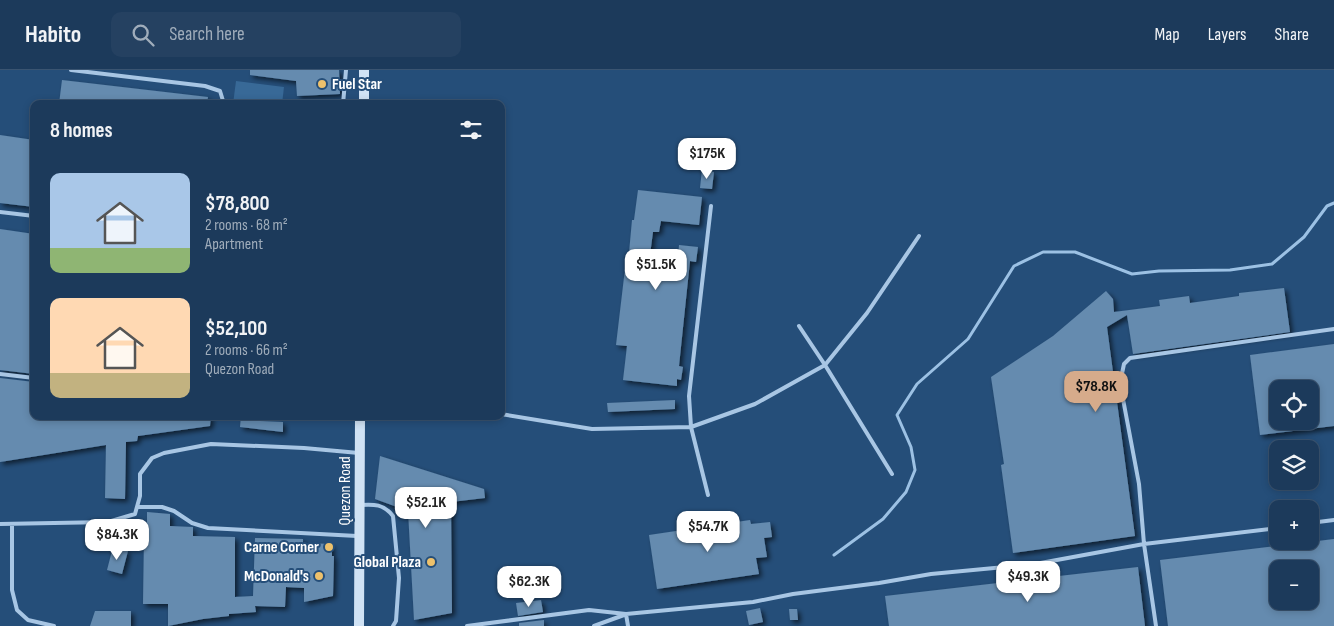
<!DOCTYPE html>
<meta charset="utf-8">
<style>
body{margin:0;font-family:"Sofia Sans Condensed",sans-serif;background:#254161;color:#f1f3f6;height:100vh;display:flex;flex-direction:column;font-size:19px;white-space:nowrap}
*{box-sizing:border-box;margin:0}
p{font-size:16px;color:#a0adbb}
.icon{flex:none;width:28px;height:28px;fill:none;stroke:currentColor;stroke-width:2;stroke-linecap:round;stroke-linejoin:round}
.map{position:relative;flex:1;overflow:hidden}
.details{position:absolute;left:30px;top:30px;width:475px;height:320px;display:flex;flex-direction:column;background:#1c3a5b;border-radius:10px;box-shadow:0 2px 8px #0003,0 0 0 1px #3a5471}
.details>*{flex:none}
.tools{position:absolute;left:1269px;top:310px;display:grid;gap:10px}
.tools a{display:grid;place-items:center;width:50px;height:50px;border-radius:10px;background:#1c3a5b;box-shadow:0 2px 8px #0003,0 0 0 1px #3a5471;font-size:25px}
.price{position:absolute;translate:-50% -42px;padding:0 11px;border-radius:10px;background:#fff;color:#222;font-size:16px;line-height:32px;filter:drop-shadow(0 1px 2px #0008)}
.price::after{content:'';position:absolute;left:50%;top:30px;width:15px;height:11px;margin-left:-8px;background:inherit;clip-path:polygon(0 0,100% 0,50% 100%)}
.price.current{background:#d6ab8b;color:#111}
ul{padding:0;list-style:none}
li{display:flex;align-items:center;gap:15px;height:125px;padding:0 20px}
li span{display:grid;place-items:center;flex:none;width:140px;height:100px;border-radius:10px;color:#555}
li>.icon{margin-inline-start:auto}
span .icon{width:60px;height:60px;fill:#fffc;stroke-width:1}
li b{font-size:21px}
h2{display:flex;justify-content:space-between;align-items:center;height:60px;padding:0 20px;font-size:21px}
header{display:flex;align-items:center;gap:30px;box-sizing:border-box;height:70px;padding:0 25px;background:#1c3a5b;border-bottom:1px solid #3a5471}
header strong{font-size:24px}
nav{display:flex;gap:28px;margin-inline-start:auto;font-size:18px}
.search{width:350px;height:45px;background:#254161;display:flex;align-items:center;gap:12px;box-sizing:border-box;padding:0 18px;border-radius:10px;color:#a0adbb;font-size:19px}
.map>svg:first-child{display:block}
</style>
<header>
<strong>Habito</strong>
<div class="search"><svg class="icon" aria-label="search" viewBox="0 0 24 24"><circle cx="10" cy="10" r="6"/><path d="M15 15l6 6"/></svg>Search here</div>
<nav><a>Map</a><a>Layers</a><a>Share</a></nav>
</header>
<div class="map">
<svg width="1334" height="556" viewBox="0 0 1334 556">
<defs>
<filter id="shadow"><feDropShadow dx="3" dy="3" stdDeviation="2.5" flood-color="#0009"/></filter>
</defs>
<rect width="100%" height="100%" fill="#254e79"/>
<path fill="#386997" d="M236,11L284,17L282,34H233Z"/>
<g fill="none" stroke-linecap="round" stroke-linejoin="round">
<path stroke="#9cc1e4" stroke-width="3" d="M834,485L883,449L906,422L915,400L911,377L897,345L917,314L968,269L1014,196L1043,182H1075L1132,204L1159,201L1230,200L1272,194L1304,167L1327,136L1334,133"/>
</g>
<path fill="#658baf" fill-rule="evenodd" filter="url(#shadow)" d="M250,0H339L340,24L297,26L296,11L250,5Z
M62,10L208,27L207,34H59Z
M0,65L34,70V137L0,133Z
M702,100L714,102L712,119L700,118Z
M638,120L702,127L699,155L661,151L659,162H653L650,185L678,188L679,175L698,177L696,192L690,191L679,296L683,297L681,310L677,309V316L623,310L627,276L616,275L627,182L629,183L632,150H634Z
M0,159L34,164V304L0,300Z
M1284,218L1290,262L1133,284L1127,245L1107,257L1135,466L1013,483L1001,395L1004,394L991,307L1053,266L1106,221L1113,229L1114,242L1160,236L1159,230L1189,226L1190,233L1239,226V223Z
M1334,274V356L1260,365L1250,285ZM1278,319H1310V351H1278Z
M0,308L34,312V346H211L210,356L138,366L137,371L126,372L125,429L105,428L106,375L0,392Z
M675,330V339L608,342L607,333Z
M241,346H261L260,351L283,352V362L240,357Z
M380,386L484,419L485,428L451,432L452,543L414,550L408,441L375,429Z
M147,442L170,444V456L193,457V466L235,467V527L253,526L255,468L303,469V473L332,474V486H334L333,526L304,532V518L286,517L285,537L255,536L256,542L229,544V546L203,549L168,556V534H143L144,466H147Z
M750,450L751,454L770,452L772,467L764,468L767,487L756,488L759,504L657,519L649,465Z
M1334,469V556H1168L1160,490ZM1278,499H1310V531H1278Z
M113,477L128,481L122,504L107,500Z
M1138,497L1145,556H889L885,526Z
M541,530L543,542L518,546L516,533Z
M760,538L763,552L749,555L746,541Z
M789,539H797L798,550H790Z
M95,541H131V556H90Z
M544,550V556H519V553Z"/>
<g fill="none" stroke-linecap="round" stroke-linejoin="round">
<path stroke="#a8c6e4" stroke-width="4" d="M71,0L205,16L220,21L224,34
M343,34L346,0
M0,142L34,146
M799,256L825,295L892,404
M0,304L34,308
M501,344L592,359L691,357L755,334L825,295L867,243L919,166
M708,425L691,357L689,326L711,136
M360,435C374,434 384,434 393,446L399,508L396,551L393,556
M137,437H162L174,441L192,453L208,458L357,466
M1310,453L1334,450
M0,454L108,452L135,444L140,426V404L152,388L164,383L211,374L304,378L359,383
M12,454V520L17,540L28,550L54,556
M626,544L628,556
M467,556L589,540L626,544L753,532L793,524L879,513L931,504L1035,494L1144,474L1139,414L1120,313L1124,294L1130,288L1334,259
M594,556L624,545
M1156,556L1144,474L1278,458"/>
<path stroke="#d0e2f4" stroke-width="10" d="M364,34V0
M359,556L360,346"/>
</g>
<g fill="#edc16c" stroke="#254e79" stroke-width="2">
<circle cx="322" cy="14" r="5"/>
<circle cx="329" cy="477" r="5"/>
<circle cx="431" cy="492" r="5"/>
<circle cx="319" cy="506" r="5"/>
</g>
<g text-anchor="middle" dominant-baseline="central" stroke-width="4" stroke-linejoin="round" paint-order="stroke">
<g font-size="16" font-weight="bold" fill="#fff" stroke="#254e79" text-anchor="end">
<text x="332" y="14" text-anchor="start">Fuel Star</text>
<text x="319" y="477">Carne Corner</text>
<text x="421" y="492">Global Plaza</text>
<text x="309" y="506">McDonald's</text>
</g>
<g font-size="16" fill="#fff" stroke="#254e79">
<text transform="translate(345 421) rotate(-90)">Quezon Road</text>
</g>
</g>
</svg>
<div class="tools">
<a><svg class="icon" aria-label="locate" viewBox="0 0 24 24"><circle cx="12" cy="12" r="6"/><path d="M12 2v4M12 18v4M2 12h4M18 12h4"/></svg></a>
<a><svg class="icon" aria-label="layers" viewBox="0 0 24 24"><path d="M12 4l9 5-9 5-9-5zM3 14l9 5 9-5"/></svg></a>
<a>+</a>
<a>−</a>
</div>
<b class="price" style="left:707px;top:110px">$175K</b>
<b class="price" style="left:656px;top:221px">$51.5K</b>
<b class="price current" style="left:1096px;top:343px">$78.8K</b>
<b class="price" style="left:426px;top:459px">$52.1K</b>
<b class="price" style="left:708px;top:483px">$54.7K</b>
<b class="price" style="left:117px;top:491px">$84.3K</b>
<b class="price" style="left:1028px;top:533px">$49.3K</b>
<b class="price" style="left:529px;top:538px">$62.3K</b>
<section class="details">
<h2>8 homes<svg class="icon" aria-label="filters" viewBox="0 0 24 24"><path d="M4 7h16M4 17h16"/><circle cx="9" cy="7" r="2"/><circle cx="15" cy="17" r="2"/></svg></h2>
<ul>
<li><span style="background:linear-gradient(#a9c7e8 75%,#8fb573 0)"><svg class="icon" aria-label="home" viewBox="0 0 24 24"><path d="M3 11l9-7 9 7M6 9v11h12V9"/></svg></span><div><b>$78,800</b><p>2 rooms · 68 m²</p><p>Apartment</p></div></li>
<li><span style="background:linear-gradient(#ffd9b3 75%,#c2b280 0)"><svg class="icon" aria-label="home" viewBox="0 0 24 24"><path d="M3 11l9-7 9 7M6 9v11h12V9"/></svg></span><div><b>$52,100</b><p>2 rooms · 66 m²</p><p>Quezon Road</p></div></li>
</ul>
</section>
</div>
